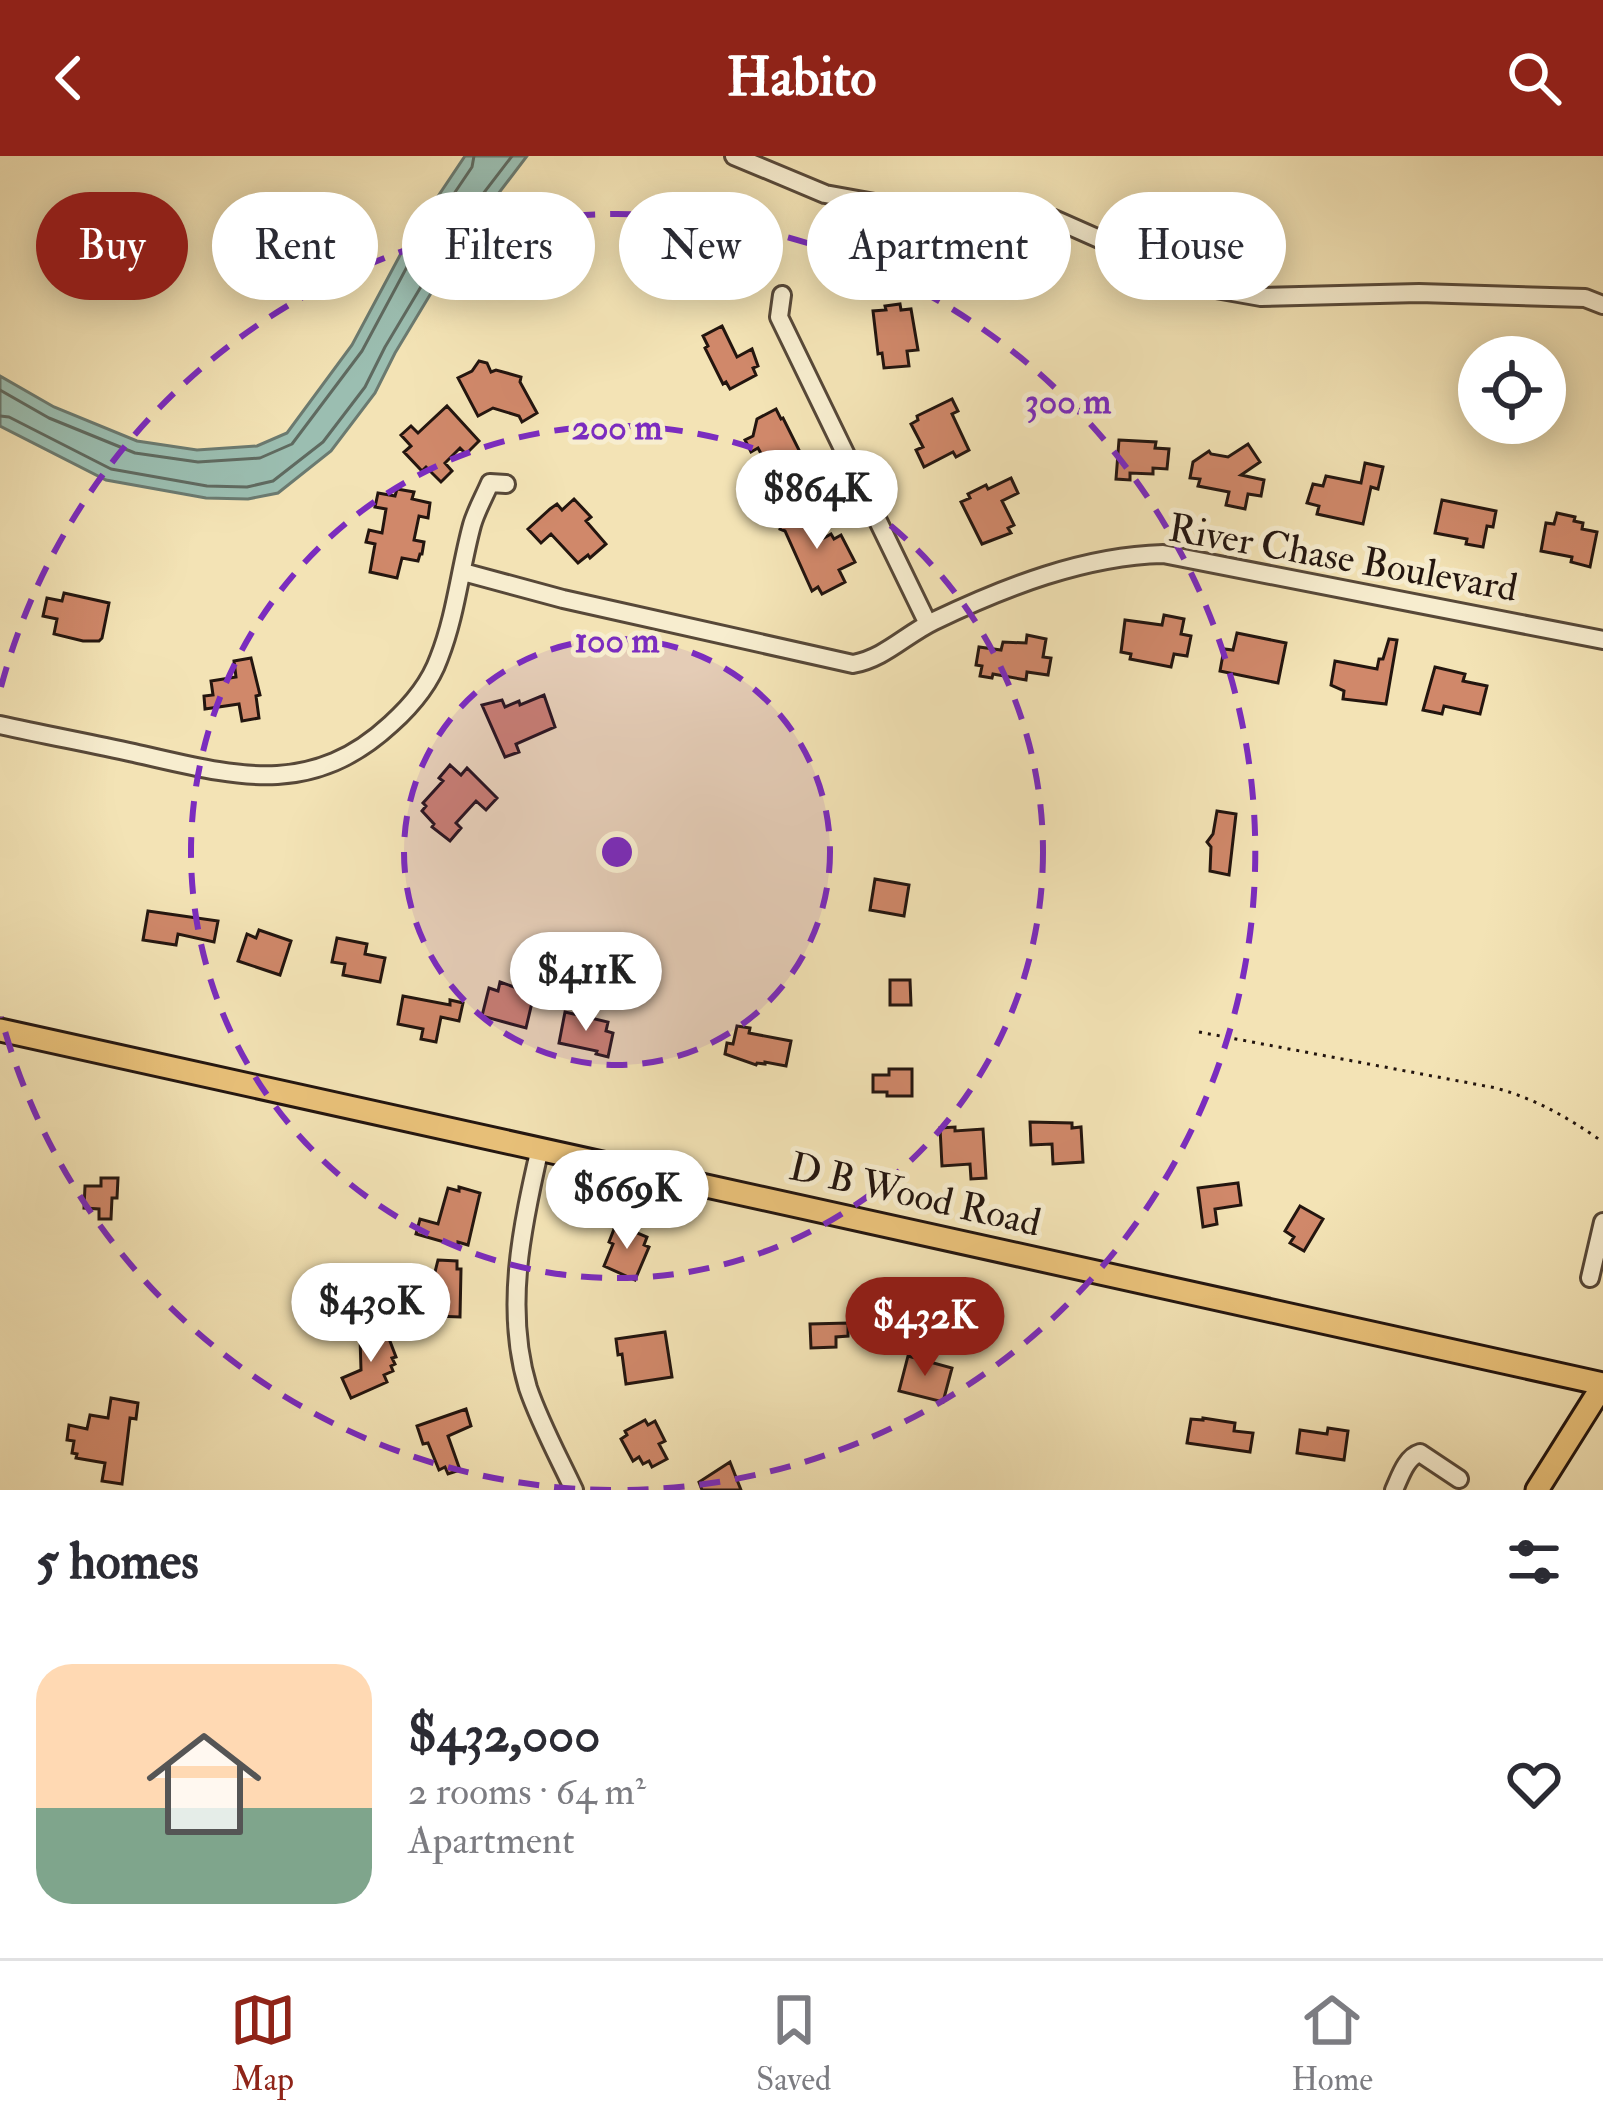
<!DOCTYPE html>
<meta charset="utf-8">
<style>
body{margin:0;font-family:"IM FELL Double Pica",serif;background:#f2f2f3;color:#2b2b33;height:100vh;display:flex;flex-direction:column;font-size:45px;white-space:nowrap}
*{box-sizing:border-box;margin:0}
p{font-size:39px;color:#7c7c81}
.icon{flex:none;width:66px;height:66px;fill:none;stroke:currentColor;stroke-width:2;stroke-linecap:round;stroke-linejoin:round}
.map{position:relative;height:1334px;overflow:hidden}
.side{display:flex;flex-direction:column;background:#fff;flex:1}
.side>*{flex:none}
.hud{position:absolute;left:36px;top:36px;width:1533px;height:108px;display:flex;gap:24px}
.controls{position:absolute;left:1458px;top:180px;display:grid;gap:24px}
.controls a{display:grid;place-items:center;width:108px;height:108px;border-radius:50%;background:#fff;box-shadow:0 6px 30px #0003;font-size:60px}
.price{position:absolute;translate:-50% -102px;padding:0 27px;border-radius:42px;background:#fff;color:#222;font-size:39px;line-height:78px;filter:drop-shadow(0 3px 6px #0008)}
.price::after{content:'';position:absolute;left:50%;top:72px;width:36px;height:27px;margin-left:-18px;background:inherit;clip-path:polygon(0 0,100% 0,50% 100%)}
.price.active{background:#8f2418;color:#fff}
ul{padding:0;list-style:none}
li{display:flex;align-items:center;gap:36px;height:300px;padding:0 36px}
li span{display:grid;place-items:center;flex:none;width:336px;height:240px;border-radius:36px;color:#555}
li>.icon{margin-inline-start:auto}
span .icon{width:144px;height:144px;fill:#fffc;stroke-width:1}
li b{font-size:51px}
h2{display:flex;justify-content:space-between;align-items:center;height:144px;padding:0 36px;font-size:51px}
.chip{padding:0 42px;border-radius:54px;background:#fff;box-shadow:0 6px 30px #0003;font-size:42px;line-height:108px}
.chip.active{background:#8f2418;color:#fff}
header{display:flex;justify-content:space-between;align-items:center;height:156px;padding:0 36px;background:#8f2418;color:#fff;font-size:54px;font-weight:800}
.tab-bar{display:flex;justify-content:space-around;align-items:center;height:168px;border-top:3px solid #e1e1e2;background:#fff;font-size:33px;color:#7c7c81}
.tab-bar a{display:grid;justify-items:center;gap:6px}
.tab-bar .active{color:#8f2418}
.map>svg:first-child{display:block}
</style>
<header><svg class="icon" aria-label="back" viewBox="0 0 24 24"><path d="M15 5l-7 7 7 7"/></svg>Habito<svg class="icon" aria-label="search" viewBox="0 0 24 24"><circle cx="10" cy="10" r="6"/><path d="M15 15l6 6"/></svg></header>
<div class="map">
<svg width="1603" height="1334" viewBox="0 0 1603 1334">
<rect width="100%" height="100%" fill="#f3e3b5"/>
<filter id="stains"><feTurbulence type="fractalNoise" baseFrequency=".00167" numOctaves="4"/><feColorMatrix values="0 0 0 0 .2 0 0 0 0 .09 0 0 0 0 .02 0 0 0 .5 -.17"/></filter>
<radialGradient id="worn" r=".72"><stop offset=".6" stop-color="#630" stop-opacity="0"/><stop offset="1" stop-color="#630" stop-opacity=".3"/></radialGradient>
<path fill="#9bbeb1" stroke="#6b7a70" stroke-width="3" d="M465,0H527L463,84L395,197L375,237L331,295L278,337L248,343L206,342L106,324L0,270V220L54,251L137,285L197,294L257,290L287,277L352,189L406,88Z"/>
<g fill="none" stroke-linecap="round" stroke-linejoin="round">
<path stroke="#5f6a60" stroke-width="3" d="M0,234L49,262L135,297L198,306L260,302L292,288L362,195L416,94L472,11L474,0
M0,260L9,261L111,313L207,330L247,331L273,325L323,286L365,231L385,191L453,77L512,0"/>
</g>
<path fill="#d0886a" stroke="#23150f" stroke-width="3" d="M669,89L711,99L710,103L723,106L721,121L704,117L698,142L667,134L672,111L664,109Z
M900,148L901,154L911,153L918,194L907,195L909,210L884,212L882,197L878,198L873,155L886,154L885,150Z
M722,170L737,201L752,193L758,210L753,212L756,219L730,233L726,226L723,228L705,192L708,190L703,180Z
M479,205L487,207L491,216L496,214L521,221L520,226L537,257L522,266L519,260L493,252L478,260L458,222L472,215Z
M952,243L958,255L952,258L969,294L956,301L953,296L924,311L916,294L923,291L911,268L918,264L917,260Z
M447,250L479,285L466,298L460,292L445,307L452,315L441,326L426,311L422,315L404,296L411,290L401,279L411,270L418,277Z
M776,253L781,263L783,262L804,304L778,317L772,307L764,303L758,292L751,296L745,284L753,280L757,263Z
M1119,284L1156,286L1155,292L1169,293L1167,313L1153,312V318L1130,317V324L1116,323Z
M1248,288L1260,306L1241,319L1264,324L1261,340L1248,338L1245,353L1226,349L1229,336L1198,330L1200,323L1190,322L1193,306L1209,295L1211,298L1228,301Z
M1365,307L1383,311L1378,333L1371,331L1363,368L1317,358L1319,350L1307,347L1313,328L1323,330L1326,320L1361,327Z
M1011,322L1018,337L1002,345L1014,369L1008,372L1011,377L982,388L961,346L970,342L968,338L986,329L988,333Z
M397,333L414,336L412,343L430,347L428,362L419,360L414,384L424,386L422,398H420L418,405L402,402L397,422L370,416L375,388L366,386L369,374L382,377L386,353L375,351L378,337L395,340Z
M574,343L591,361L586,365L606,388L590,402L588,399L578,407L551,378L541,387L528,373L550,353L557,348L562,354Z
M1442,344L1496,355L1493,371L1487,370L1483,391L1466,388L1467,383L1435,377Z
M810,352L824,382L831,378L834,383L841,379L855,406L839,414L845,426L822,438L818,431L812,435L785,375L780,373L784,360L789,362Z
M1557,357L1575,361L1574,365L1583,367L1582,373L1597,376L1590,411L1571,406L1572,401L1541,395L1546,367L1554,368Z
M64,437L109,447L102,482L99,485H83L54,478L57,463L43,460L47,442L62,445Z
M1164,459L1184,463L1181,478L1191,480L1187,500L1174,498L1171,511L1130,503L1131,498L1121,496L1125,464L1162,469Z
M1237,477L1286,487L1278,527L1220,515L1224,493L1233,494Z
M1027,479L1046,483L1043,501L1051,502L1048,519L1027,516L1026,524L993,518L992,522L980,520L982,510L976,509L979,491L1001,494L1003,486L1026,487Z
M1389,483L1397,484L1386,548L1343,543L1344,535L1331,529L1335,505L1377,513L1379,503H1383Z
M251,502L260,539L256,540L259,562L242,565L239,548L205,553L204,540L213,539L211,525L236,521L234,505Z
M1435,511L1465,518L1463,525L1487,530L1480,558L1444,550L1442,558L1423,554Z
M544,539L555,571L516,588L519,596L505,601L482,549L502,544L505,551L519,545L520,549Z
M450,609L461,619L467,612L497,642L486,654L476,645L456,667L461,672L450,685L432,671L434,668L422,655L426,650L423,647L443,625L439,622Z
M1217,655L1236,658L1229,719L1210,715L1211,691L1207,686L1213,678Z
M875,723L909,729L904,760L870,754Z
M148,755L218,765L214,786L178,778L176,789L143,784Z
M259,774L291,785L280,819L238,805L247,778L256,782Z
M337,782L367,788L365,798L385,802L380,826L343,819L345,808L332,806Z
M890,824H910L911,849H890Z
M500,826L534,838L526,872L482,860L489,832L498,835Z
M403,840L450,849V844L463,847L459,865L441,861L436,886L421,883L423,873L398,868Z
M565,856L608,866L606,875L613,877L608,901L596,898L597,895L559,887Z
M737,870L750,872L749,877L791,885L786,910L765,906V908L757,907L756,909L725,898L727,887L733,888Z
M889,913H912V940H887V936H873V919H889Z
M1030,966L1072,967V972L1081,971L1083,1006L1053,1008L1052,988L1031,989Z
M955,971V975L983,973L986,1022L971,1023L970,1008L942,1010L940,972Z
M101,1022H118L117,1042H112L111,1063H99V1053L84,1052L85,1030H101Z
M1238,1027L1241,1049L1215,1053L1217,1068L1203,1071L1198,1032Z
M459,1031L480,1037L468,1089L458,1086V1090L416,1078L420,1063L438,1068L448,1032L459,1035Z
M1300,1050L1323,1063L1304,1095L1290,1087L1294,1081L1285,1075Z
M616,1068L647,1081L644,1089L649,1091L635,1124L604,1110L613,1088L609,1086Z
M438,1104L457,1105V1113H461L460,1161L435,1160L432,1145H424L427,1120H434Z
M848,1167V1180L836,1181V1191L811,1192L810,1168Z
M665,1176L672,1221L626,1228L622,1198L618,1199L616,1183Z
M388,1180L396,1201L392,1202L395,1208L391,1210L393,1215L384,1219L387,1226L351,1242L342,1222L361,1214L360,1181Z
M908,1200L952,1212L943,1246L899,1235Z
M111,1242L138,1247L136,1263L130,1262L122,1328L102,1325L105,1307L76,1302L77,1298L72,1297L74,1285L67,1284L69,1269L87,1273L90,1259L108,1262Z
M466,1253L471,1270L448,1280L460,1314L448,1318L445,1311L439,1314L428,1287L423,1288L417,1270Z
M1203,1262L1235,1267L1234,1275L1253,1277L1250,1296L1187,1287L1191,1263L1203,1264Z
M645,1264L648,1269L655,1265L665,1285L659,1288L667,1303L652,1311L649,1305L643,1308L639,1301L633,1305L621,1283L627,1279L625,1275Z
M1328,1272L1348,1275L1344,1304L1297,1297L1300,1274L1327,1278Z
M730,1306L741,1334H702L699,1326Z"/>
<g fill="none" stroke-linecap="round" stroke-linejoin="round">
<defs>
<path id="minor" d="M734,0L825,38L897,51L1054,63L1210,132L1261,141L1419,137L1585,142L1603,149
M782,139L779,161L928,468
M463,416L563,443L853,508C885,502 905,479 934,465C1005,431 1084,400 1163,398L1603,484
M0,569C45,579 89,587 134,597C232,619 309,644 391,568C411,550 430,527 439,502C456,459 460,413 472,369C476,355 484,341 490,327L506,328
M540,992C522,1070 504,1153 528,1232C540,1267 558,1300 574,1334
M1590,1122L1603,1066
M1394,1334C1400,1321 1406,1301 1420,1297L1459,1323"/>
<path id="major" d="M0,874L1603,1228
M1537,1334L1603,1229"/>
</defs>
<use href="#minor" stroke="#574838" stroke-width="22"/>
<use href="#major" stroke="#23150f" stroke-width="27"/>
<path stroke="#23150f" stroke-width="3" stroke-dasharray="3 6" stroke-linecap="butt" d="M1199,876L1496,932C1538,944 1567,961 1603,986"/>
<use href="#minor" stroke="#f7edcf" stroke-width="16"/>
<use href="#major" stroke="#eac27a" stroke-width="21"/>
</g>
<circle cx="617" cy="696" r="213" fill="#7b2cbf" fill-opacity=".12"/>
<g fill="none" stroke="#7b2cbf" stroke-width="6" stroke-dasharray="21 15">
<circle cx="617" cy="696" r="213"/>
<circle cx="617" cy="696" r="426"/>
<path d="M611 1334A638 638 0 0 1 1 861M1 531A638 638 0 1 1 623 1334"/>
</g>
<g text-anchor="middle" dominant-baseline="central" stroke-width="10" stroke-linejoin="round" paint-order="stroke">
<g font-size="39" fill="#23150f" stroke="#f7edcf">
<text transform="translate(1343 402) rotate(10)">River Chase Boulevard</text>
<text transform="translate(915 1039) rotate(13)">D B Wood Road</text>
</g>
</g>
<circle cx="617" cy="696" r="18" fill="#7b2cbf" stroke="#f7edcf" stroke-width="6"/>
<g font-size="36" text-anchor="middle" font-weight="bold" fill="#7b2cbf" stroke="#f7edcf" stroke-width="10" stroke-linejoin="round" paint-order="stroke">
<text x="1068" y="257">300 m</text>
<text x="617" y="283">200 m</text>
<text x="617" y="496">100 m</text>
</g>
<rect width="100%" height="100%" filter="url(#stains)"/>
<rect width="100%" height="100%" fill="url(#worn)"/>
</svg>
<div class="controls">
<a><svg class="icon" aria-label="locate" viewBox="0 0 24 24"><circle cx="12" cy="12" r="6"/><path d="M12 2v4M12 18v4M2 12h4M18 12h4"/></svg></a>
</div>
<b class="price" style="left:817px;top:396px">$864K</b>
<b class="price" style="left:586px;top:878px">$411K</b>
<b class="price" style="left:627px;top:1096px">$669K</b>
<b class="price" style="left:371px;top:1209px">$430K</b>
<b class="price active" style="left:925px;top:1223px">$432K</b>
<div class="hud">
<a class="chip active">Buy</a>
<a class="chip">Rent</a>
<a class="chip">Filters</a>
<a class="chip">New</a>
<a class="chip">Apartment</a>
<a class="chip">House</a>
</div>
</div>
<section class="side">
<h2>5 homes<svg class="icon" aria-label="filters" viewBox="0 0 24 24"><path d="M4 7h16M4 17h16"/><circle cx="9" cy="7" r="2"/><circle cx="15" cy="17" r="2"/></svg></h2>
<ul>
<li><span style="background:linear-gradient(#ffd9b3 60%,#7fa58c 0)"><svg class="icon" aria-label="home" viewBox="0 0 24 24"><path d="M3 11l9-7 9 7M6 9v11h12V9"/></svg></span><div><b>$432,000</b><p>2 rooms · 64 m²</p><p>Apartment</p></div><svg class="icon" aria-label="heart" viewBox="0 0 24 24"><path d="M12 20l-8-8c-3-5 5-10 8-4 3-6 11-1 8 4z"/></svg></li>
</ul>
</section>
<nav class="tab-bar">
<a class="active"><svg class="icon" aria-label="map" viewBox="0 0 24 24"><path d="M3 6l6-2 6 2 6-2v14l-6 2-6-2-6 2zM9 4v14M15 6v14"/></svg>Map</a>
<a><svg class="icon" aria-label="saved" viewBox="0 0 24 24"><path d="M7 4h10v16l-5-4-5 4z"/></svg>Saved</a>
<a><svg class="icon" aria-label="home" viewBox="0 0 24 24"><path d="M3 11l9-7 9 7M6 9v11h12V9"/></svg>Home</a>
</nav>
